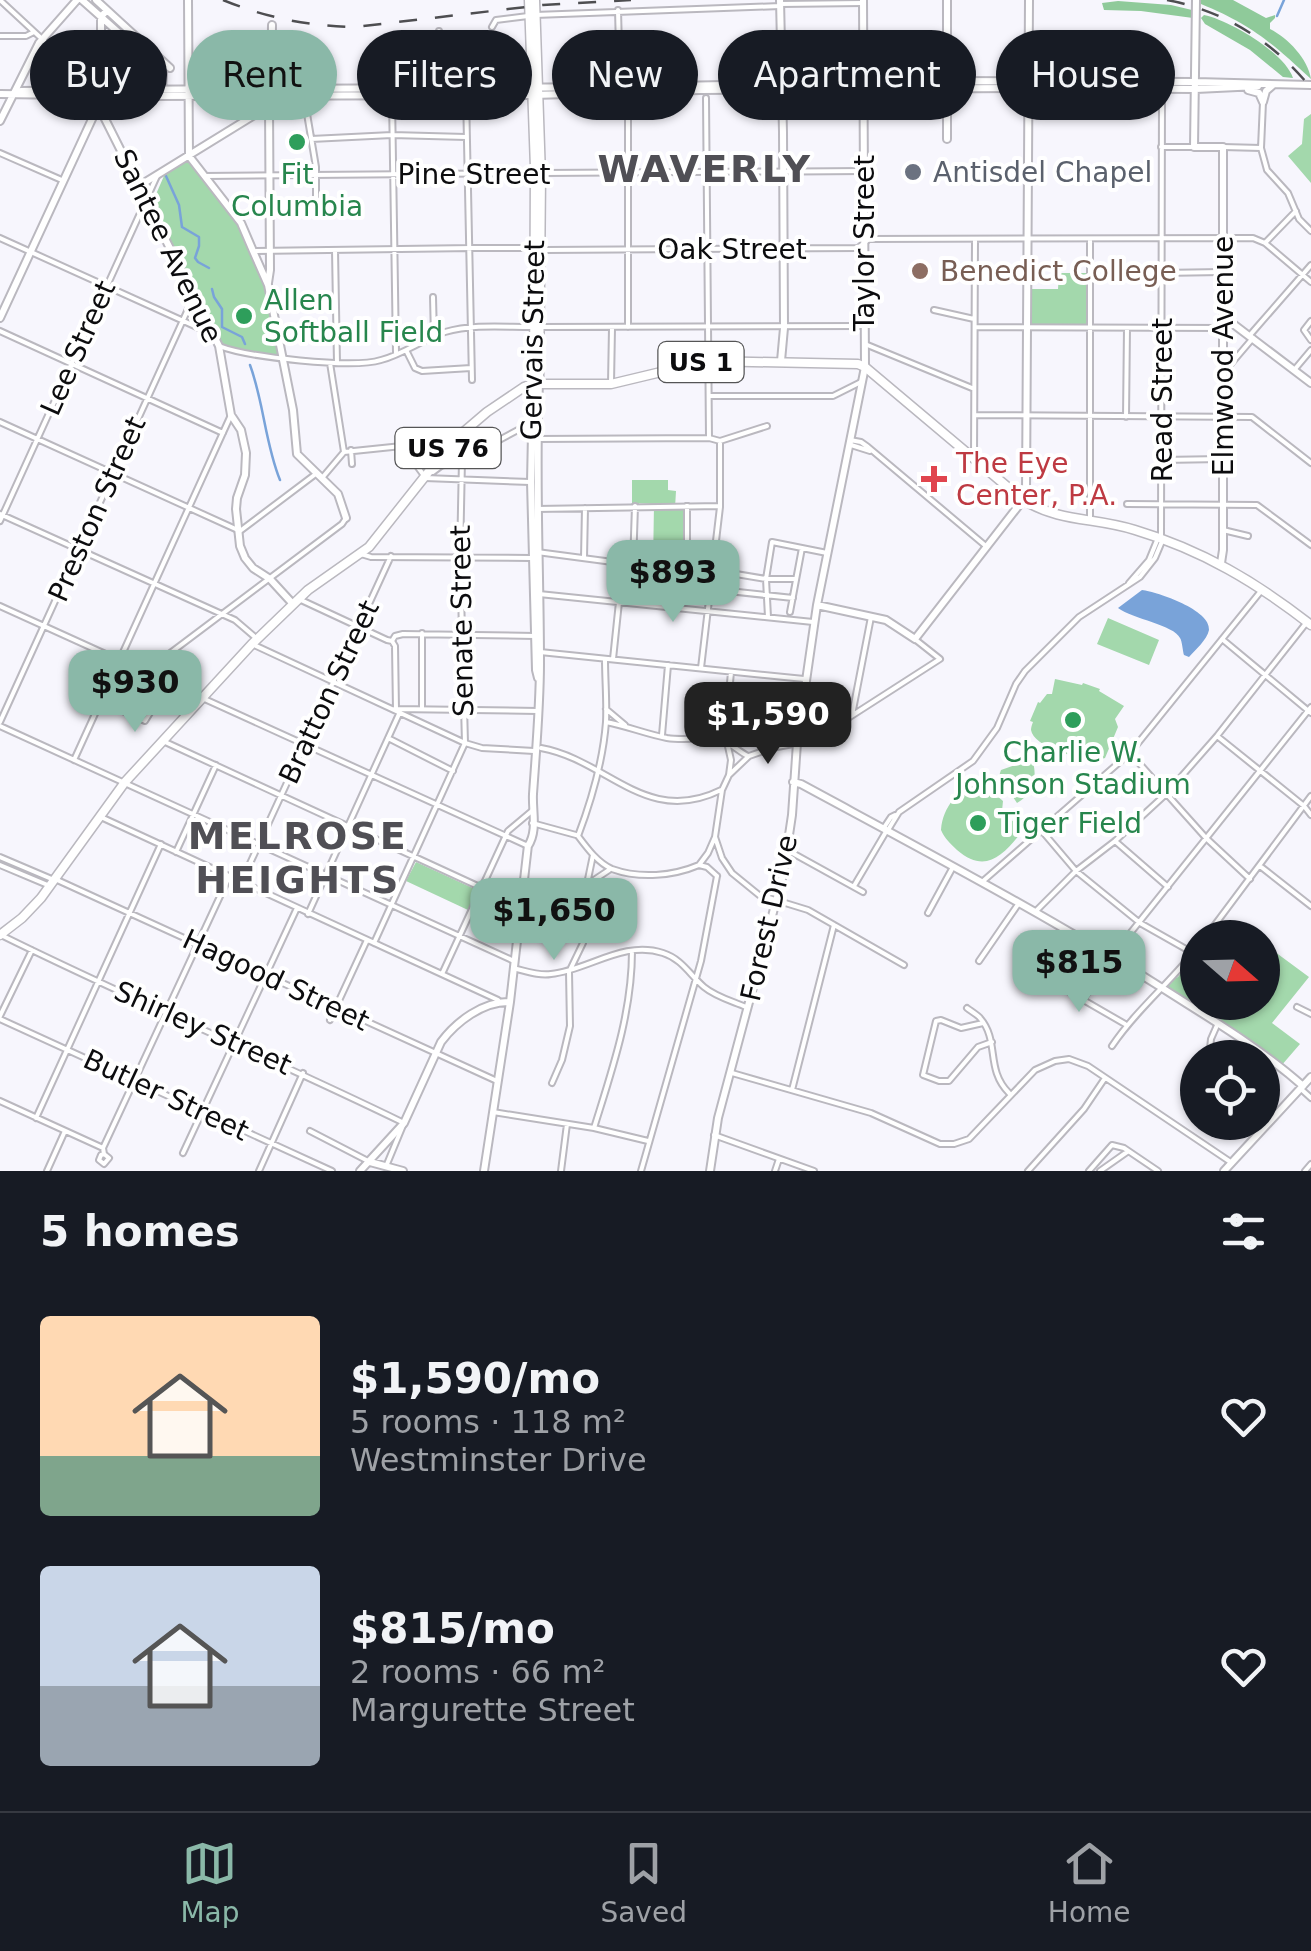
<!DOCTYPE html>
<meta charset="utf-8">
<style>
body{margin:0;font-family:"DejaVu Sans",sans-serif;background:#20242c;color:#f1f3f6;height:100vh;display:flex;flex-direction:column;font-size:38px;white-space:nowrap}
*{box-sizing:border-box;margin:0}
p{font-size:32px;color:#9ea1a6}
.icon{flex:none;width:55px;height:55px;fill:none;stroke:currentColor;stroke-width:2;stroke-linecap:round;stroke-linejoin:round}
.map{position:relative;height:1171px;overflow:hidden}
.panel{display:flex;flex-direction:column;background:#171b24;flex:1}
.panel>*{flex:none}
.guide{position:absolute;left:30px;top:30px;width:1252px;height:90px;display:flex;gap:20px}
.needle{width:65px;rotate:110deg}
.buttons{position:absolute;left:1180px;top:920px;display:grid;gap:20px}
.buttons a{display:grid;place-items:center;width:100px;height:100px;border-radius:50%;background:#171b24;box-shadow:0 2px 8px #0004;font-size:50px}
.price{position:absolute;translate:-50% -85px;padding:0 22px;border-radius:20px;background:#8ab8a8;color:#111;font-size:32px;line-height:65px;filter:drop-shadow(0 2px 5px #0008)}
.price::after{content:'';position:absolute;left:50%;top:60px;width:30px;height:22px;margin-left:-15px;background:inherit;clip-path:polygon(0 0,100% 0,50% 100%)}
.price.selected{background:#222;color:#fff}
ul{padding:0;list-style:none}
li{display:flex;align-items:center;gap:30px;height:250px;padding:0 40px}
li span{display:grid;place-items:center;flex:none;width:280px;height:200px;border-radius:10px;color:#555}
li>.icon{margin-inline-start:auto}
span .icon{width:120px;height:120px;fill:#fffc;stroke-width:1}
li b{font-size:42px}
h2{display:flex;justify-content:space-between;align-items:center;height:120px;padding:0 40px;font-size:42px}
.tag{padding:0 35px;border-radius:45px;background:#171b24;box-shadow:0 2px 8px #0004;font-size:35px;line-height:90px}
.tag.selected{background:#8ab8a8;color:#111}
.menu{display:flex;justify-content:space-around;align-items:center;height:140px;border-top:2px solid #363941;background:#171b24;font-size:28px;color:#9ea1a6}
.menu a{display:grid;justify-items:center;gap:5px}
.menu .selected{color:#8ab8a8}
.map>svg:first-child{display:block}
</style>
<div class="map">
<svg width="1311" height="1171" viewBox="0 0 1311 1171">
<rect width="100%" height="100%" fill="#f7f6fd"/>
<path fill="#a3d8ac" d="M1311,114V183L1288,156L1302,144L1304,119Z
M189,156L241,223L268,285L282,358L238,354L219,346L150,208L167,169Z
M1059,273H1086V324H1031V289H1058Z
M632,480H668V490L676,491L675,508L687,509L685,570L653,565L654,504L632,503Z
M1108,618L1159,640L1149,665L1097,644Z
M1055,679L1082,685L1083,683L1100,689L1099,691L1124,706L1115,719L1118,727L1105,758C1090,763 1034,749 1031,730C1031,727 1032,725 1033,722L1030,721L1038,702L1040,703L1047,694H1052Z
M1032,759C1038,777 1034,793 1017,803L999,776L1001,770Z
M982,783L1003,801L1002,811L1019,827L1020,834C1001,858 984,873 957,850C950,843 945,839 941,830C943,806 958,789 982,783Z
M416,862L477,890L468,910L406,881Z
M1263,943L1309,977L1272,1023L1300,1044L1281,1066L1166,987L1169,981L1178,977L1197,952L1198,1002H1262Z"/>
<path fill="#8fca9a" d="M1200,0H1233L1266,18L1275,15V18L1270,23V29C1288,38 1308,59 1311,79C1272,43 1252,25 1201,4Z
M1118,1L1171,5L1192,10L1193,18L1141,11L1104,10L1102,3Z
M1204,15C1229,20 1285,53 1293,78L1283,77L1250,50L1205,24L1201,18Z"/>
<path fill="#79a3d9" d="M1142,590C1158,592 1211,610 1209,630C1207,640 1195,650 1189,657L1184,655C1183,653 1182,640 1180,638C1174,625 1133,619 1118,608Z"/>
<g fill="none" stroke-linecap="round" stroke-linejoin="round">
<path stroke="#79a3d9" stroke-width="2.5" d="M1277,16L1284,0
M166,176L179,205L182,227L199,237V246L195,258L198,262L209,268
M212,289L214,297L222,309V327L242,337L245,344
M250,365C264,403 265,443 280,480"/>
<defs>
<path id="street" d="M0,0L96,89
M780,4L863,3
M618,10L620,86
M535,15L780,6
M492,27L496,20L528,16
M439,31L440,86
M0,36H26L34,32
M466,94L472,380
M304,96L316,167V214
M392,98L396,353
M706,98L709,438
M1263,102L1261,148L1267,170L1288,193L1299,219L1311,231
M311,139L392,135L466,137
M1161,147H1191
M1223,147L1261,148
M0,153L64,181
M543,173L864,171
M204,176L534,173
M0,238L210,333
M1265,243L1296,211
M335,250L337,363
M256,251L472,248H530L546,250L858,248L869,239L1253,238L1265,243L1311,282
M1161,273L1222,272
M433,297L434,337
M934,310L974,319
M1311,321L1304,330L1311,340
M540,327L865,326
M628,327V91
M975,327L1223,328
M0,331L223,433
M1250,335L1311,265
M865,344L972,388
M219,346C248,357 352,369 381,360C404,354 423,339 445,332C473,324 503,327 531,327
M407,352L415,368L422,371L471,368
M330,363L344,452
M1295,369L1311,350
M1224,372L1253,338
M611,383L612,328
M709,396H833L861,382
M975,415L1252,417L1311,463
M1126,417L1127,328
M0,422L240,531L317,473
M537,439L709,438L720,441L767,426
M850,440L861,442L868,447L987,547
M414,444L417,466L425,477
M851,445L870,451
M351,450L352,464
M974,458L975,239
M1162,460L1222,459
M433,472L441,466L462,460L531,423
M322,478L344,452L450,441
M425,478L530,482
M1127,504L1257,505L1311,545
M537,509L720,506
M0,514L235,620L256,638
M1090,520V239
M0,521L157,176
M1223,530L1248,536
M1161,537L1162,91
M537,552L711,575
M361,554L371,557L531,558
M584,558L585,508
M633,565L635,506
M687,572V506
M724,572L766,579L768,617
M796,579H766L772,542L827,553
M1129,583L1149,560L1158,538
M710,589L793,598
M539,594L813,622
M301,600L387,640L392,641L395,636L403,634L535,636
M0,606L528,846
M790,612L802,548
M422,633V708
M1222,639L1311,713
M392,641L395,646L396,710
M252,644L465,743L482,748L534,751
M540,652L804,679
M613,659L623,564
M701,668L720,507V441
M145,672L342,524L346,518
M133,686L158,700L145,721L123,711L122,708C128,696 135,683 141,670
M395,709L538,711
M606,709L625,725
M852,715L871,617
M0,722L194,296
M606,722C627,726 646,734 667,738C685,741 705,736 722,741C731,743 739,752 748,756
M0,726L514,961
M662,735L668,665
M1217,736L1304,806L1311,815
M388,738L453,771
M163,741L482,888
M541,748C608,760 646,827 721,790
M1130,753L1206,838L1250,879
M74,760L231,415
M729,775L749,756L772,748L814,740L940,659L916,640
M103,818L498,1000
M532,823L576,835
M883,829L891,817L895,815
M888,830L899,812L973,761L997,728L1016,684L1025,671L1079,617L1140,577L1155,558L1163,539
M1042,831L1076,871L1140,923L1193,953
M578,836C592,799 603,761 606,722C607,701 605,680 605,659
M578,836C587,848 598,863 612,869C640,879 673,876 699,865L707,867L717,876
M715,837L722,858L732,873L759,895L808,910L904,965
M1115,841L1168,887
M787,850L863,892
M176,852L216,765
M0,857L54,880
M0,865L50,886
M699,865L708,853L715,837L722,790L729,775L731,760L727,742V715L731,672
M1260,866L1311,906
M55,879L497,1081
M982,882L1130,753L1261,591
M241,883L391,556
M588,884L609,870
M854,886L887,830
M1035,912L1076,871L1115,841L1166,794L1217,736L1307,622
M928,913L953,867
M308,914L399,714
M1,935C134,1001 271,1058 404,1123L387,1164
M1205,938L1311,796
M374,943L465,743L460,557L462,460
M979,961L1019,903
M513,968C526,971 539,976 551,974C589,970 623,940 663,953C682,959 690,975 704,987C716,997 732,1001 746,1007
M442,974L508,831L533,810
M1047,979L1125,1024
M1084,998L1112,956L1311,707
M1297,1007L1311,1014
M967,1008C968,1009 979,1016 980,1018C1000,1041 985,1069 1009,1093
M0,1016L32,950
M0,1019L332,1171
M330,1020L367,940
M983,1023L961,1028L941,1020L936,1021L923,1075L939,1081H949L978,1047L992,1042
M1112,1046C1137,1009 1171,982 1198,947
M1209,1058L1211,1039L1218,1023
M732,1073L871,1113L940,1144H954L969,1139L1035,1070L1055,1061L1069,1059L1088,1066L1232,1163
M552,1083L562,1060L570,1026L569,972L583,943L580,918L593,855
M1301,1089L1311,1098
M792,1090L834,925
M0,1101L103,1148
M493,1112L594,1128L648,1141
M36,1118L161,844
M594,1128C612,1070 632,1013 632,951
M310,1131L368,1161
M714,1135L814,1171
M183,1153L297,908
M104,1154L109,1158L104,1164L99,1160L101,1155L104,1154L103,1148L229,877
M47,1171L65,1131
M259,1171L303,1073
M561,1171L567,1124
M641,1171L701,961L717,876
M775,1171L779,1159
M1028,1171L1084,1109L1105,1078
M1089,1171L1112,1145L1124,1148L1158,1171
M1100,1171L1127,1152
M1305,1171L1311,1164"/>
<path id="secondary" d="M82,0L163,72L162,90
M96,0L170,68
M188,0L189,156L241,223L253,251L268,285L293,410L297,454L338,494L346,518
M780,0L783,132L784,328L781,361
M947,0V139
M1196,0L1194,147H1223V550L1221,563
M1248,90L1259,93L1263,102L1266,91L1273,85
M101,92V17L107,10
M0,94L144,96L534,95L700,90L1022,88L1196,89L1258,86
M13,94L21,91L102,90L620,87L940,81L1196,82L1311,85
M98,105L219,346L231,415L241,430L246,453L245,475L237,498L236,509L240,546L245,558L253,568L270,579L292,603
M0,121L39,43L77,0
M139,186L269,106
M268,283L270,270L269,106L271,89L272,25
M1224,317L1311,383
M0,318L99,104
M533,384L531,482L536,670L538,678
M817,605L886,620L915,639L1023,500L1026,492L1029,0
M793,782L801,784C921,849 1043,913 1159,986C1209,1018 1259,1047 1303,1086
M528,846C538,831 532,811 533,794C536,751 540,706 540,663C540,570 535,477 539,384
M370,1162L403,1171
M360,1171L404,1123L441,1042C456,1022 483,1001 510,1002
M484,1171L510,1002L528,845
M710,1171L718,1118L783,875L792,815L797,743L817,605L865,367L863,0
M1224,1171L1311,1077"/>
<path id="primary" d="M529,0L535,168L534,380
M535,0L541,176L539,384
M0,935L22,918L41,898L125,782L252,644L308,590L369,547L453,441L487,412L524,387L533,384H611L707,361L858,364L865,367L1023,500C1062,523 1094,517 1135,530C1202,550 1256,582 1311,625"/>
</defs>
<use href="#street" stroke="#bab8bf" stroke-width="8"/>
<use href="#secondary" stroke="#bab8bf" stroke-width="10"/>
<use href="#primary" stroke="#bab8bf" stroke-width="11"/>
<use href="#street" stroke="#fff" stroke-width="4"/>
<use href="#secondary" stroke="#fff" stroke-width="6"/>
<use href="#primary" stroke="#fff" stroke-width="8"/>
<path stroke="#4e4e51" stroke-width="2.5" stroke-dasharray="18 18" stroke-linecap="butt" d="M223,0C267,18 308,26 355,27L543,5L631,0
M1167,0C1225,11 1274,42 1311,88"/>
</g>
<g fill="#2e9e5b" stroke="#fff" stroke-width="4">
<circle cx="297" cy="142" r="10"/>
<circle cx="244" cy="316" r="10"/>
<circle cx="1073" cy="720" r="10"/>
<circle cx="978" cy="823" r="10"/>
</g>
<circle fill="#6b7280" stroke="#fff" stroke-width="4" cx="913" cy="172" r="10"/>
<circle fill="#8d6e63" stroke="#fff" stroke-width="4" cx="920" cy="271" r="10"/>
<path fill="#e0444e" stroke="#fff" stroke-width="4" d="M929 464h10v10h10v10h-10v10h-10v-10h-10v-10h10z"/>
<g text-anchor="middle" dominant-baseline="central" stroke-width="8" stroke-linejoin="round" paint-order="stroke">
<g fill="#fff" stroke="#555556" stroke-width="2.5">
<rect x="658.5" y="342" width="85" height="40" rx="8"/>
<rect x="395.5" y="428" width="105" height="40" rx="8"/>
</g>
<g font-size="25" font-weight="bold" fill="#0c0c0e">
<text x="701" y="362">US 1</text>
<text x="448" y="448">US 76</text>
</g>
<g font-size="28" fill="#5b616d" stroke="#fff" text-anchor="start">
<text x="933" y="172">Antisdel Chapel</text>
</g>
<g font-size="28" fill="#27864d" stroke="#fff">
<text x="297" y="174">Fit<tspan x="297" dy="32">Columbia</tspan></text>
<text x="264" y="300" text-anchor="start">Allen<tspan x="264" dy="32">Softball Field</tspan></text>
<text x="1073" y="752">Charlie W.<tspan x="1073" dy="32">Johnson Stadium</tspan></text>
<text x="998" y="823" text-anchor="start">Tiger Field</text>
</g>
<g font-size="28" fill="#0c0c0e" stroke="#fff">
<text x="474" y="174">Pine Street</text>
<text transform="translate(864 243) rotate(-90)">Taylor Street</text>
<text transform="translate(168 246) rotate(64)">Santee Avenue</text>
<text x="732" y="249">Oak Street</text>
<text transform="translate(533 340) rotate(-89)">Gervais Street</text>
<text transform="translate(78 348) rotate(-66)">Lee Street</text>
<text transform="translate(1223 356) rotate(-90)">Elmwood Avenue</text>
<text transform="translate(1162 400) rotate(-90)">Read Street</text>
<text transform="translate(97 509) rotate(-66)">Preston Street</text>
<text transform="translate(462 621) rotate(-91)">Senate Street</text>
<text transform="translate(329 692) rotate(-65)">Bratton Street</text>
<text transform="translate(769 918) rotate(-77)">Forest Drive</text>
<text transform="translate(276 980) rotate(25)">Hagood Street</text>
<text transform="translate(203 1028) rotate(24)">Shirley Street</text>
<text transform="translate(166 1095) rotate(25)">Butler Street</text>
</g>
<g font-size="28" fill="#785e54" stroke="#fff" text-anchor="start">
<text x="940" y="271">Benedict College</text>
</g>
<g font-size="28" fill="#be3a42" stroke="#fff" text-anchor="start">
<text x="956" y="463">The Eye<tspan x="956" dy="32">Center, P.A.</tspan></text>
</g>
<g font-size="38" font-weight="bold" letter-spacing="2.5" fill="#504f55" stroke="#fff">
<text x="705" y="169">WAVERLY</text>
<text x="298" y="836">MELROSE<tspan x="298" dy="44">HEIGHTS</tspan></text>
</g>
</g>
</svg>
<div class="buttons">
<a><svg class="needle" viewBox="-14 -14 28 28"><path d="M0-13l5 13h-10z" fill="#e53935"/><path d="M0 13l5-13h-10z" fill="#9ea1a6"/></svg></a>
<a><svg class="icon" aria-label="locate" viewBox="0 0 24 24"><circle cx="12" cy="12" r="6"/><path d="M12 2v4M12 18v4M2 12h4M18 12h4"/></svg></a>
</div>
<b class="price" style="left:673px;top:625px">$893</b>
<b class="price" style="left:135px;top:735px">$930</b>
<b class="price selected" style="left:768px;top:767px">$1,590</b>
<b class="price" style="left:554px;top:963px">$1,650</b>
<b class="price" style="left:1079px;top:1015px">$815</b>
<div class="guide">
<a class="tag">Buy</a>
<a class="tag selected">Rent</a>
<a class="tag">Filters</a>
<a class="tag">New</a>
<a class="tag">Apartment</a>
<a class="tag">House</a>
</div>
</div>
<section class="panel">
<h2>5 homes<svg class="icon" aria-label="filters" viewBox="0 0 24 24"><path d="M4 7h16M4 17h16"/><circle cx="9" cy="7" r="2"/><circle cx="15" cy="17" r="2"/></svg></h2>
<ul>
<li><span style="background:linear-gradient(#ffd9b3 70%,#7fa58c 0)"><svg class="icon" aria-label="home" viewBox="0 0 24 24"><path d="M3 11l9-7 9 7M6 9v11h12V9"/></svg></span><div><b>$1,590/mo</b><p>5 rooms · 118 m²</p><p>Westminster Drive</p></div><svg class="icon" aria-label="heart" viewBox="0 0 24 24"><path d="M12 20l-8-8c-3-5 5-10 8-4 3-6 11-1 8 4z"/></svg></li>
<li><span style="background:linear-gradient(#c9d6e8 60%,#9aa5b1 0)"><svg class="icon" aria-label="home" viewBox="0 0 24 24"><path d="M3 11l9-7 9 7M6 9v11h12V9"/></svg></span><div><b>$815/mo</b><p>2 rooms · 66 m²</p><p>Margurette Street</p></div><svg class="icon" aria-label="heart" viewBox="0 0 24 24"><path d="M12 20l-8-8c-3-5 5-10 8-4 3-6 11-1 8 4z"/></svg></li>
</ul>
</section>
<nav class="menu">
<a class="selected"><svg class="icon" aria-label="map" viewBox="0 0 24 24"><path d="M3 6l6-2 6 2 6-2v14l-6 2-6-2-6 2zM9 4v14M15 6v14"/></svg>Map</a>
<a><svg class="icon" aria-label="saved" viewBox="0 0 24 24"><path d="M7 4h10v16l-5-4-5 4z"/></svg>Saved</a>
<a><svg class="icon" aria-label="home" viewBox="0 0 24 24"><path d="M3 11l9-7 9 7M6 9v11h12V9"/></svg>Home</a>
</nav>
